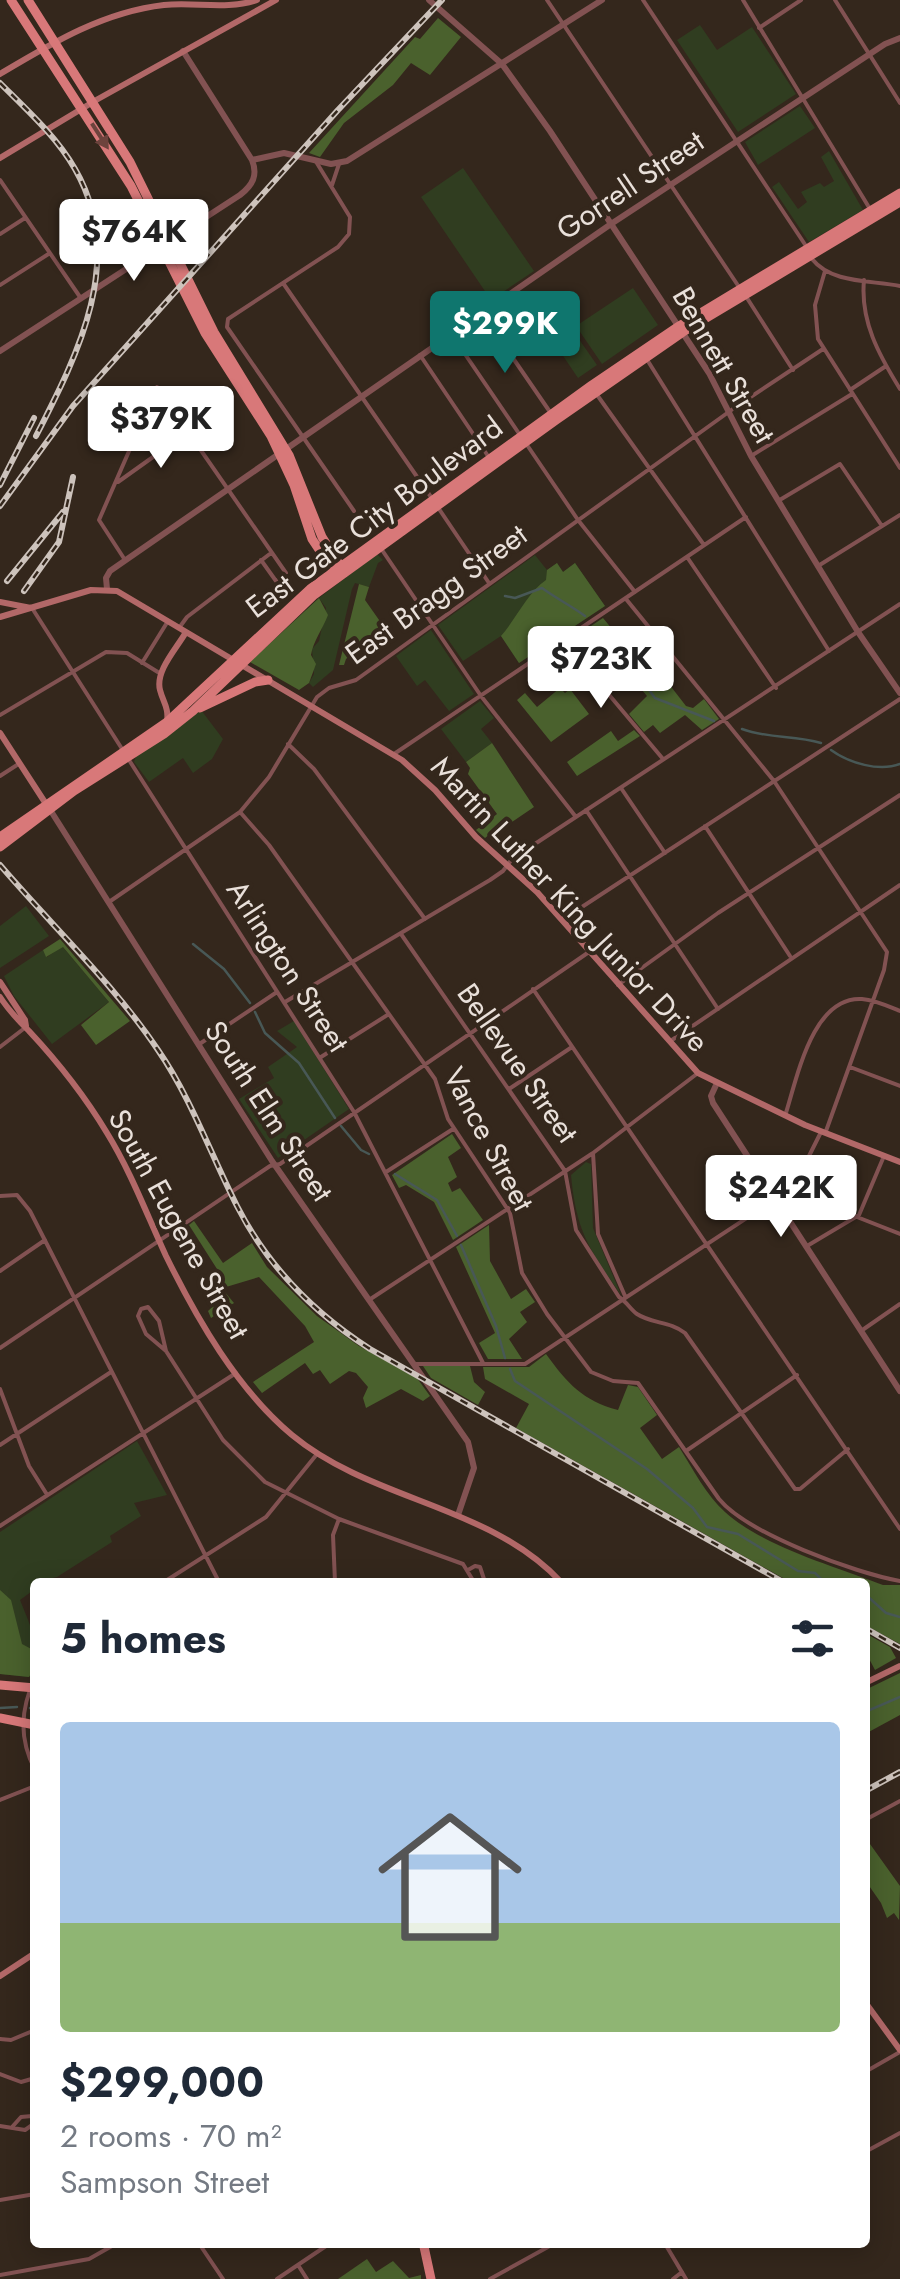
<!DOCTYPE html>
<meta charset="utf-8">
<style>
body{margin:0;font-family:Jost,sans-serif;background:#f2f2f3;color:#1f2937;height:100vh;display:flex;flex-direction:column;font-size:38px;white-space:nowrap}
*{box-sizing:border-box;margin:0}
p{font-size:32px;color:#747a83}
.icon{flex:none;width:55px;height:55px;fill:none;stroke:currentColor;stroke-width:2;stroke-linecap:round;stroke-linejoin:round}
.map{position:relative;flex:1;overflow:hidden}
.details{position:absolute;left:30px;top:1578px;width:840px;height:670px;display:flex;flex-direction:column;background:#fff;border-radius:10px;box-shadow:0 5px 25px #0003}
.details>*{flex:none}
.price{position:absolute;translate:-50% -85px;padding:0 22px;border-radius:10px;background:#fff;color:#222;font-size:32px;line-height:65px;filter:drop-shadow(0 2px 5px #0008)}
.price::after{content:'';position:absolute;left:50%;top:60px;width:30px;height:22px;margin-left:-15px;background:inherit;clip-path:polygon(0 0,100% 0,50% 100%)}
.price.current{background:#0f766e;color:#fff}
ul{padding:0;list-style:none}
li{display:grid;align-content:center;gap:20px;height:530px;padding:0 30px}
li+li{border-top:2px solid #e0e1e3}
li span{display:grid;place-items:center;height:310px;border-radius:10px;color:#555}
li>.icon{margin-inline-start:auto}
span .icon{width:180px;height:180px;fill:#fffc;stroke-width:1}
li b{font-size:42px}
h2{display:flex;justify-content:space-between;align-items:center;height:120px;padding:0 30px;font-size:42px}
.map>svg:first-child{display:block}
</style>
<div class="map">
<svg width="900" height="2279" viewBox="0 0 900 2279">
<rect width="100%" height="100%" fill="#34271c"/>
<path fill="#303d20" d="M700,25L717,50L752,27L796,94L738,132L677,40Z
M800,106L815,128L758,165L745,142Z
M829,151L863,210L809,242L772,187L779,182L798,209L807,202L801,192L820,183L824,187L834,181L821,157Z
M463,168L534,271L491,300L421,197Z
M633,288L658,325L602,364L576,326Z
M569,325L597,365L578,378L551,338Z
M377,554L383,560L378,563L369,587L355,583L352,589L333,670L313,687L309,683L314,674L312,649L319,641L326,608L319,598Z
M535,555L547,570L557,563L563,572L575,563L605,606L519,663L501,636L463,661L438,625Z
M431,630L474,694L449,711L425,680L417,686L396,656Z
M480,701L494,718L481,729L492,743L466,762L441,729Z
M201,710L223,739L212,759L193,773L183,758L149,782L134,762L136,756Z
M26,906L49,936L0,968V926Z
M62,946L109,1002L52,1044L14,996L4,976L43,950L47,957Z
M294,1021L349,1109L278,1158L239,1099L274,1078L268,1067L297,1047L277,1031Z
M586,1162L591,1164L593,1228L621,1295C589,1249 576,1231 571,1175Z
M137,1441L167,1495L134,1503L141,1516L110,1536L112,1542L57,1577L35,1582V1589L20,1600C30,1625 44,1652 29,1677L0,1674V1532Z"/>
<path fill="#4a612d" d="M438,18L461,37L430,75L411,63L393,85L344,123L320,157L309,153L415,37L420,39Z
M557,563L563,572L575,563L605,606L519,663L501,636C516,619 528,592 546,580L547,570Z
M359,584L369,587L365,600L384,627L346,659L344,665H339Z
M319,598L328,615C323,628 313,642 311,655L316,664L309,683L299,690L250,662Z
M603,618L646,670L655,666L686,706L693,708L704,699L719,719L702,730L685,715L660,733L653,725L644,732L629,714L647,696L621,665L616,668L586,640L573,648L567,642Z
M560,688L565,693L570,689L589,714L551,742L517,700L525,693L537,707Z
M634,730L640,736L577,776L567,762L611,731L618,741Z
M492,743L534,807L512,822L509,819L485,838L476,830L497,814L468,774L470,768L466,762Z
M60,939L130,1021L96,1045L81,1025L109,1002L63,947L46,957L43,950Z
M452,1134L461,1148L448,1157L457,1177L448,1183L452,1192L460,1188L483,1220L453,1240L434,1202L406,1185L399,1188L392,1175Z
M194,1221L223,1263L252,1243L267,1267L317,1316L359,1346L417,1378L430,1396L423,1401L401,1389L366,1408L363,1398L368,1387L356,1373L349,1371L330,1384L320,1370L313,1374L305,1363L262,1393L253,1382L314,1342L305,1326L259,1277L226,1287L224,1291L234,1303L211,1318L208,1311C221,1300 215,1288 210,1275L217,1269L189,1225Z
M489,1225L490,1261L511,1299L526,1289L535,1302L520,1312L527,1322L509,1339L522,1359H488L479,1343L495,1333L456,1247Z
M546,1354C567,1383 583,1401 618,1410L628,1385L638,1387L657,1415L640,1428L662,1459L679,1447C693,1469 706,1495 725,1512C764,1547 834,1566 883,1585H900V1644L865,1625V1582H790L516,1428L529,1404L485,1379L483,1367H529Z
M423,1366H470L474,1382L485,1392L478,1405L431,1378Z
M0,1590L11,1600L22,1644L35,1651V1667L29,1677L0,1674Z
M865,1633L890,1647L896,1658L875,1670L865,1651Z
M900,1673V1715L865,1734V1690Z
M865,1837L900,1886L899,1920L894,1913L887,1918L881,1903L865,1880Z
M367,2259L376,2272L393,2261L409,2278L421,2275V2279H338Z"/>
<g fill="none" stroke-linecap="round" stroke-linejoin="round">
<path stroke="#485856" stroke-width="2.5" d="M505,596L515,598L542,588C557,599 570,605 585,616
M591,628L622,653L655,698L714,721
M742,729C769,739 794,735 821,743
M831,750C849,763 879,772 900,764
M193,944L224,969L250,1003
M255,1012L265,1033L299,1063L335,1118
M341,1126L361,1150L369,1154
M395,1174L437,1200L457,1236
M461,1245L496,1326L505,1358
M510,1369L515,1381L647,1469L693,1508L707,1527L738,1534L798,1571L815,1573L824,1582
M865,1594L886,1613L900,1617
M0,1708L17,1707
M30,1708L35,1710
M865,1712L900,1697"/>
<path stroke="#825252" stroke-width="4" d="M547,0L739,287
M643,0L806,246
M743,0L870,209
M835,0L900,103
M759,28L801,0
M315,160L350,217L349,234L338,247L228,319L227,327L354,511
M0,180L80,297
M332,185L339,164
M0,234L25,218
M812,259C832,284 871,280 900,286
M825,271L815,305L818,339L900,468
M864,280C860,321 879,355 900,389
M283,283L431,497
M0,285L50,253
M747,298L793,370
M482,313L550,412
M452,335L520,435
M420,355L490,459
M646,358L829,651
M850,390L886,366
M595,392L704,545
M525,442L578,520L635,592
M751,456L852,394
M118,482L188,432
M778,501L840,464L882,526
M439,509L489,583
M380,547L481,696L576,817
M687,557L776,688
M125,560L99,520L157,387L286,573L276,581L261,560
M818,566L900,515
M626,599L774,781L887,952L884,970L826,1131
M32,608L124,752
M179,628L187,617L271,553
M563,640L663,759
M142,663L168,621
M0,715L106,652L127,653L161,674
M288,744L314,769L425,919
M394,754L746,517
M129,760L354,1112L483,1363
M0,776L20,763
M621,788L665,853
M586,810L718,1009
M240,812L269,845L435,1079L448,1119L510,1213L522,1273L547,1314L591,1372L613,1381L638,1383L719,1499C748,1534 855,1573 900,1581
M705,826L790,956
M109,902L240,812L269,777L317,697L329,688L356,680L737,406L823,349
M562,920L900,699
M401,934L565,1171L576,1230L619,1297C627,1302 630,1309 637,1314C652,1324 670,1321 685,1333L795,1489H800L848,1449
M618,985L718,913L900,795
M533,989L900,1529
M285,1002L490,880L503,871L512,859L900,604
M672,1040L900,885
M198,1045L277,992
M0,1047L26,1027
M321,1057L389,1014
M850,1067L900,1086
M509,1089L572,1047
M785,1116C797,1079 812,996 862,999C875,1000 888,1006 900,1011
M593,1153L598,1234L625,1296
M386,1172L453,1129
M770,1190L804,1166L821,1132
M0,1196L17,1195L30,1211L219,1582
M857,1217L900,1234
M807,1246L859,1215L884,1156
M0,1271L45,1240
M369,1300L593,1153L698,1073
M861,1331L900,1304
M0,1348L270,1166L280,1164L589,952
M166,1351L159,1321L148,1307L141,1309L138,1316L146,1334L166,1351L223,1440L265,1482L339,1519L463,1564L474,1582
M413,1364H525L774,1200
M0,1389L29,1466L46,1493
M0,1445L111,1372
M686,1451L797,1375
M0,1526L236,1373
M468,1570L475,1566L480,1567L485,1582
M164,1582L266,1517L317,1454
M335,1582L333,1535L339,1519
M35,1678C20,1710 19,1739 35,1770
M0,1800L35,1786
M865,1820L900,1801
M0,2039L11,2040L35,2030
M865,2072L900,2052
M0,2074L21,2082L35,2078
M0,2126L25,2130L35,2123
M13,2126L21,2117L32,2116L35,2120
M865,2152L900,2133
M0,2200L35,2194
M198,2242L223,2279
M664,2242L686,2279
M298,2265L307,2279
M0,2275L89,2259L119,2242
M277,2279L332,2242
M490,2279L557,2242
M673,2279L682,2272"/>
<path stroke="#825252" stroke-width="6" d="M429,0L502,64L550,131L709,373L751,456L858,632L900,693
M252,160L284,153L331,164L347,161L602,0
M0,351L240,195C253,185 258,175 252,160L183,51
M107,589L106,578L110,571L611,224L885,44L900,38
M49,808L272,1161L468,1442L474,1468L458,1515
M717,1083L711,1096L713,1103L900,1391"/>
<path stroke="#b26868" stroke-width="6" d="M0,74C52,43 103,12 164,5C196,2 227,10 257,0
M0,158L98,99L276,0
M0,602L31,608
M0,617L91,590L117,591L402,760L435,790L476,837L537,892L698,1073L805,1125L900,1162
M167,721C169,708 163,702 160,690C155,671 177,648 186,632
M0,733L48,807
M0,982L25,1020L26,1026
M0,997C9,1011 18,1020 29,1031C57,1061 86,1098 107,1133C131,1172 147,1215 166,1256C197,1319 237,1389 292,1435C373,1502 488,1504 561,1582
M865,1683L900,1666
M0,1976L35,1953
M865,2002L900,2050"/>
<path stroke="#d87879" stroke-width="9" d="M11,0L131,186L205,333L271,436L294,485L312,539L336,575
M28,0L130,162L214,332L289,455L322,537L342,569
M200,708L255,682L268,680
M0,837L167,722L310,589L592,385L679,326L900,193
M0,847L74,791L164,734L193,711L314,595L556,420L683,332L900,202
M0,1685L35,1688
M0,1718L35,1725
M423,2242L431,2279"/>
<defs>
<path id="rail" d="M0,83C27,110 56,136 75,169C127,259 78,354 36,436
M0,485L34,418
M0,506L73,406L338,110L442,0
M7,581L63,512
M24,591L59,542L73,477
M0,865C52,926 113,983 158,1050C191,1098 211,1155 237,1206C268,1267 314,1313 370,1349L783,1582
M865,1628L900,1648
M865,1791L900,1772"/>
</defs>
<use href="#rail" stroke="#cdc3bc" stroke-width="6"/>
<use href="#rail" stroke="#34271c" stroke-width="2.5" stroke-dasharray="8" stroke-linecap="butt"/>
</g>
<defs><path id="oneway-solid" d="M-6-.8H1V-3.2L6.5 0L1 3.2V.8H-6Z" transform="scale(2.5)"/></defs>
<use fill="#6d433d" href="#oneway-solid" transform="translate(100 136) rotate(57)"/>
<g text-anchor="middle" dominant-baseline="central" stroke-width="8" stroke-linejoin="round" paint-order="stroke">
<g font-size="30" fill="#e9e0da" stroke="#34271c">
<text transform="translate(630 185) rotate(-34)">Gorrell Street</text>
<text transform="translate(724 365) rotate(60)">Bennett Street</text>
<text transform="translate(374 517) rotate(-37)">East Gate City Boulevard</text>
<text transform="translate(436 594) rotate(-36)">East Bragg Street</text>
<text transform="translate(570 904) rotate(47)">Martin Luther King Junior Drive</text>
<text transform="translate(288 966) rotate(57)">Arlington Street</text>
<text transform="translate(518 1063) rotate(55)">Bellevue Street</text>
<text transform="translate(269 1111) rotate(57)">South Elm Street</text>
<text transform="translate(489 1139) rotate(62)">Vance Street</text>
<text transform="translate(179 1224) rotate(61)">South Eugene Street</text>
</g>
</g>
</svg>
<b class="price" style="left:134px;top:284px">$764K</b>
<b class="price current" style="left:505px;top:376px">$299K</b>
<b class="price" style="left:161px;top:471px">$379K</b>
<b class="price" style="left:601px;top:711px">$723K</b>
<b class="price" style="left:781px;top:1240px">$242K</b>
<section class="details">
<h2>5 homes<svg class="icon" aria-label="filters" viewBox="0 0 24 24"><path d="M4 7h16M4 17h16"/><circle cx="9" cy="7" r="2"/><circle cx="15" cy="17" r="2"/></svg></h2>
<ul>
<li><span style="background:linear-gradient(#a9c7e8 65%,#8fb573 0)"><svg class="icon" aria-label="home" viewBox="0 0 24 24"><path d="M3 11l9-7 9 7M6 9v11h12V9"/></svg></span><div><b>$299,000</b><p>2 rooms · 70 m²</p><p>Sampson Street</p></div></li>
</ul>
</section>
</div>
